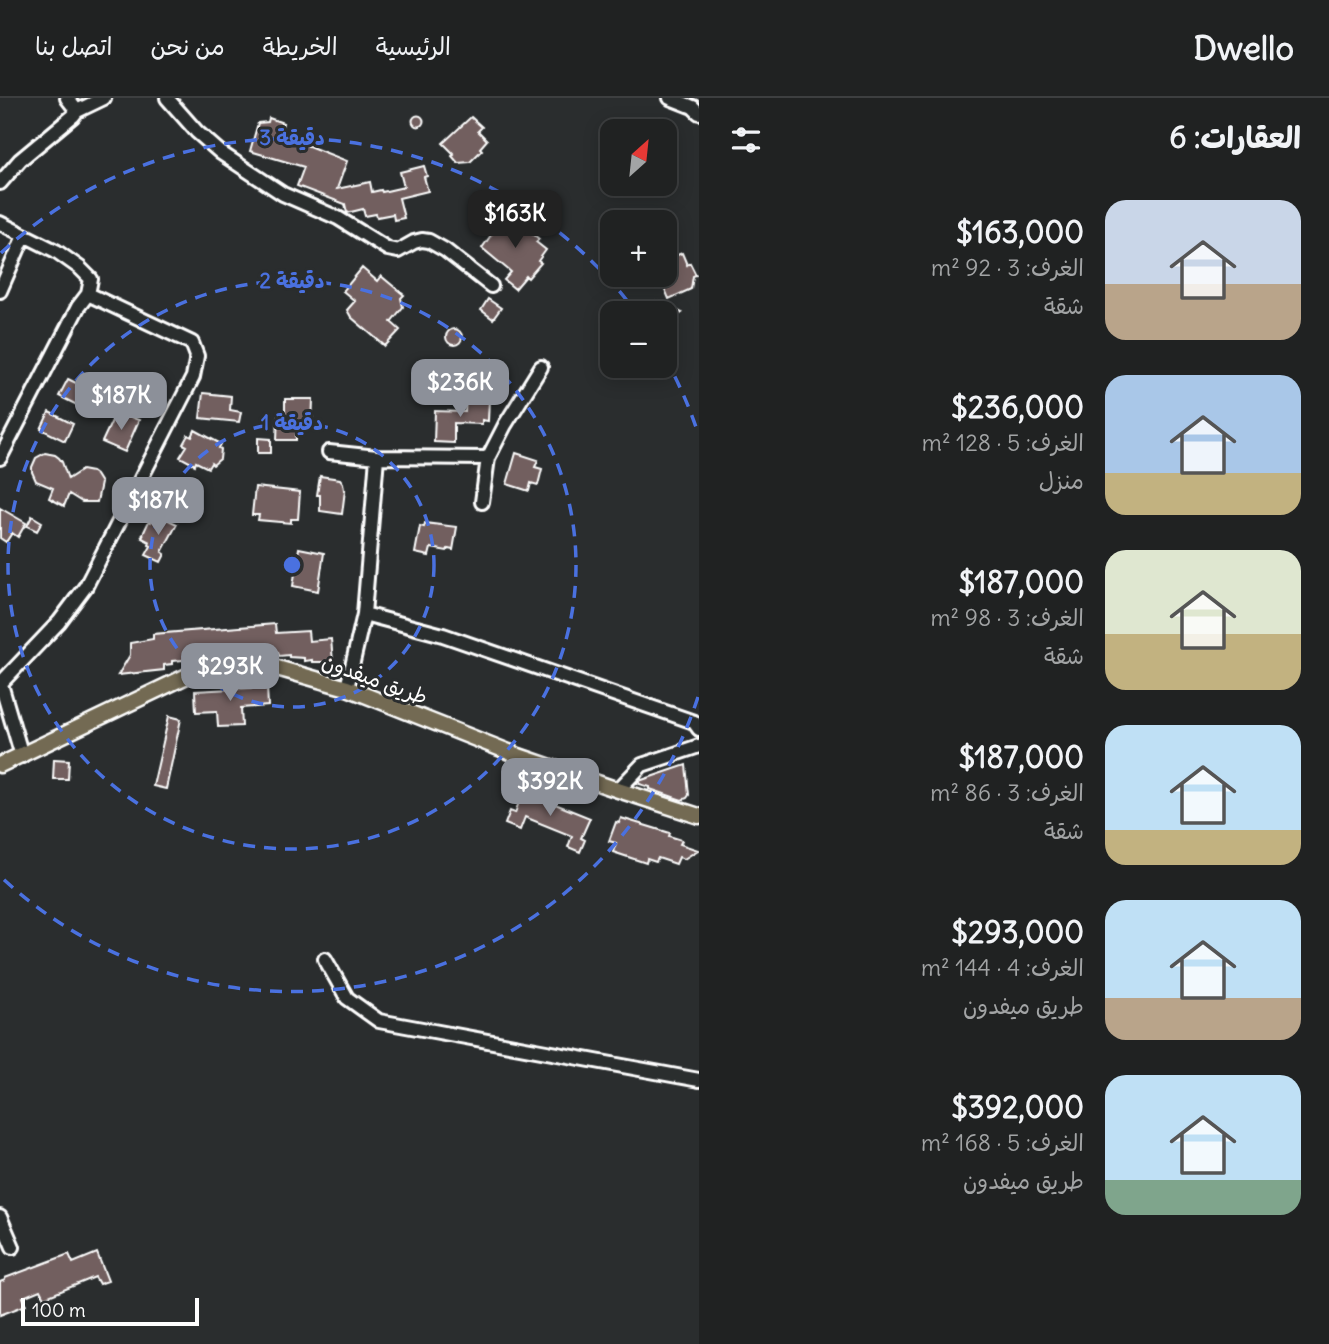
<!DOCTYPE html>
<html lang="ar">
<meta charset="utf-8">
<style>
body{margin:0;font-family:Delius,"Playpen Sans Arabic",sans-serif;background:#282a2a;color:#f1f3f6;direction:rtl;height:100vh;display:flex;flex-direction:column;font-size:26px;white-space:nowrap}
*{box-sizing:border-box;margin:0}
p{font-size:23px;color:#a2a4a5}
.icon{flex:none;width:38px;height:38px;fill:none;stroke:currentColor;stroke-width:2;stroke-linecap:round;stroke-linejoin:round}
.map{position:relative;flex:1;overflow:hidden;direction:ltr}
.drawer{display:flex;flex-direction:column;background:#202222;width:630px}
.drawer>*{flex:none}
.needle{width:46px;rotate:27deg}
.buttons{position:absolute;left:600px;top:21px;display:grid;gap:14px}
.buttons a{display:grid;place-items:center;width:77px;height:77px;border-radius:14px;background:#202222;box-shadow:0 4px 18px #0003,0 0 0 2px #3d3f40;font-size:35px}
.scale{position:absolute;left:21px;bottom:18px;width:178px;box-sizing:border-box;padding-left:7px;border:4px solid #fff;border-top:0;font-size:19px;line-height:24px;white-space:nowrap;color:#fff;-webkit-text-stroke:5px #2a2d2e;paint-order:stroke}
.price{position:absolute;translate:-50% -60px;padding:0 16px;border-radius:14px;background:#8c9099;color:#fff;font-size:23px;line-height:46px;filter:drop-shadow(0 2px 4px #0008)}
.price::after{content:'';position:absolute;left:50%;top:42px;width:21px;height:16px;margin-left:-10px;background:inherit;clip-path:polygon(0 0,100% 0,50% 100%)}
.price.selected{background:#222;color:#fff}
ul{padding:0;list-style:none}
li{display:flex;align-items:center;gap:21px;height:175px;padding:0 28px}
li span{display:grid;place-items:center;flex:none;width:196px;height:140px;border-radius:21px;color:#555}
li>.icon{margin-inline-start:auto}
span .icon{width:84px;height:84px;fill:#fffc;stroke-width:1}
li b{font-size:30px}
h2{display:flex;justify-content:space-between;align-items:center;height:84px;padding:0 28px;font-size:30px}
header{display:flex;align-items:center;gap:42px;box-sizing:border-box;height:98px;padding:0 35px;background:#202222;border-bottom:2px solid #3d3f40}
header strong{font-size:33px}
nav{display:flex;gap:38px;margin-inline-start:auto;font-size:24px}
main{display:flex;flex:1;min-height:0}
.map>svg:first-child{display:block}
</style>
<header>
<strong>Dwello</strong>
<nav><a>الرئيسية</a><a>الخريطة</a><a>من نحن</a><a>اتصل بنا</a></nav>
</header>
<main>
<section class="drawer">
<h2>العقارات: 6<svg class="icon" aria-label="filters" viewBox="0 0 24 24"><path d="M4 7h16M4 17h16"/><circle cx="9" cy="7" r="2"/><circle cx="15" cy="17" r="2"/></svg></h2>
<ul>
<li><span style="background:linear-gradient(#c9d6e8 60%,#b9a48a 0)"><svg class="icon" aria-label="home" viewBox="0 0 24 24"><path d="M3 11l9-7 9 7M6 9v11h12V9"/></svg></span><div><b>$163,000</b><p>الغرف: 3 · 92 m²</p><p>شقة</p></div></li>
<li><span style="background:linear-gradient(#a9c7e8 70%,#c2b280 0)"><svg class="icon" aria-label="home" viewBox="0 0 24 24"><path d="M3 11l9-7 9 7M6 9v11h12V9"/></svg></span><div><b>$236,000</b><p>الغرف: 5 · 128 m²</p><p>منزل</p></div></li>
<li><span style="background:linear-gradient(#dfe7d0 60%,#c2b280 0)"><svg class="icon" aria-label="home" viewBox="0 0 24 24"><path d="M3 11l9-7 9 7M6 9v11h12V9"/></svg></span><div><b>$187,000</b><p>الغرف: 3 · 98 m²</p><p>شقة</p></div></li>
<li><span style="background:linear-gradient(#bfe0f5 75%,#c2b280 0)"><svg class="icon" aria-label="home" viewBox="0 0 24 24"><path d="M3 11l9-7 9 7M6 9v11h12V9"/></svg></span><div><b>$187,000</b><p>الغرف: 3 · 86 m²</p><p>شقة</p></div></li>
<li><span style="background:linear-gradient(#bfe0f5 70%,#b9a48a 0)"><svg class="icon" aria-label="home" viewBox="0 0 24 24"><path d="M3 11l9-7 9 7M6 9v11h12V9"/></svg></span><div><b>$293,000</b><p>الغرف: 4 · 144 m²</p><p>طريق ميفدون</p></div></li>
<li><span style="background:linear-gradient(#bfe0f5 75%,#7fa58c 0)"><svg class="icon" aria-label="home" viewBox="0 0 24 24"><path d="M3 11l9-7 9 7M6 9v11h12V9"/></svg></span><div><b>$392,000</b><p>الغرف: 5 · 168 m²</p><p>طريق ميفدون</p></div></li>
</ul>
</section>
<div class="map">
<svg width="699" height="1246" viewBox="0 0 699 1246">
<rect width="100%" height="100%" fill="#2a2d2e"/>
<filter id="ink" filterUnits="userSpaceOnUse"><feTurbulence type="fractalNoise" baseFrequency=".0143" numOctaves="2"/><feDisplacementMap in="SourceGraphic" scale="14" xChannelSelector="R" yChannelSelector="G"/><feConvolveMatrix kernelMatrix="1 2 1 2 8 2 1 2 1" color-interpolation-filters="sRGB"/></filter>
<g filter="url(#ink)">
<path fill="#725f5e" stroke="#fff" stroke-width="2" d="M412.5 23a5.5 5.5 0 1 1 11 0a5.5 5.5 0 1 1-11 0Z
M471,19L482,29L478,33L487,42L480,50L482,52L470,64L458,65L452,58L454,56L443,45Z
M269,20L283,25L280,36L301,43V45L347,63L337,91L370,84L372,94L381,92L382,94L404,89L400,74L424,68L427,78L424,79L428,93L399,100L404,120L394,122L393,116L377,119L376,116L365,118L363,111L347,115L345,106L297,88L304,69L250,53L258,25L268,24Z
M503,120L505,122L507,120L512,124L515,121L539,141L536,144L546,152L538,163L541,165L528,180L526,178L515,191L504,182L511,174L482,150Z
M682,155L687,167L690,165L696,177L693,178L691,191L669,201L659,177H665V162Z
M362,170L377,183L381,178L404,197L401,200L403,209L391,224L400,232L385,248L351,219L347,212L355,203L343,193Z
M488,201L501,210L493,221L481,212Z
M656,203L682,215L668,224L676,228L672,237L665,234V215H638L644,204L653,208Z
M446 239a8 8 0 1 1 16 0a8 8 0 1 1-16 0Z
M68,281L92,293L83,310L59,298Z
M203,295L231,298L230,312L241,314L239,324L200,320Z
M466,300L489,301L488,323L482,322V326L454,325V345L434,344L435,313L465,314Z
M285,301H313L312,328H304V333H296V342H277L278,316H285Z
M49,314L73,326L65,343L41,331Z
M116,314L139,322L125,354L102,344Z
M195,332L221,346L219,350L221,351L220,361L213,367L211,365L208,370L196,364L195,367L180,359L187,348L183,346L188,337L192,339Z
M258,340L271,341V355H258Z
M45,355L55,357L59,360L62,364L68,381L82,372L92,374L96,377L101,385L97,404H82L69,396L64,408L49,400L53,390L36,383L32,374V369L36,360Z
M516,355L538,362L535,369L542,371L538,387L531,385L529,393L507,386Z
M320,378L340,381L343,385L344,392H345L342,416L320,413V397H317Z
M255,389L300,394L298,421H291V425L258,422L259,417H252Z
M0,410L26,425L18,439L12,435L6,444L0,440Z
M32,418L42,424L37,433L27,428Z
M162,419L177,426L162,454L165,456L161,464L146,457L151,448L149,447L150,444L142,440L143,438H142L149,423L151,424L153,420L160,423Z
M425,425L457,429L453,452L448,451L447,453L431,450L429,458L415,455L420,428L424,429Z
M299,450L324,455L318,493L293,488Z
M275,526L276,535L308,533L309,543L331,541L333,564H312V562L304,563V560L289,559V557L279,558L278,554L172,563V566L164,567V572L118,577L130,557V545L153,541V536Z
M267,589L268,608L241,610L242,628L218,629L217,613L196,614L195,593Z
M169,618L181,621L166,691L153,688Z
M54,661L69,662L68,681H53Z
M686,667L689,697L687,700L682,702L676,700L650,691V689L636,685L639,683Z
M523,693L590,720L581,740L585,742L580,754L568,749L572,738L525,719L520,732L505,726L510,713L515,715Z
M621,720L670,735L669,738L682,742L680,746L698,752L684,761L679,759L676,766L658,760L656,764L647,761L646,765L613,754L616,745L609,743L616,724L619,725Z
M97,1155L108,1183L99,1186L95,1179L44,1200L40,1192L23,1199L26,1207L0,1217V1184L5,1182V1180L69,1156L73,1165Z"/>
<g fill="none" stroke-linecap="round" stroke-linejoin="round">
<defs>
<path id="minor" d="M67,0L77,13
M167,0L197,34L221,55L283,96L338,120L388,151L398,153L414,144L422,142L429,143L445,152L491,188
M670,0L693,9L699,15
M0,85L20,62L73,18L77,13L104,0
M0,125L56,153L80,170L91,181L88,196L78,209L0,360
M0,193L24,138
M329,354L377,359L488,360L505,327L541,269
M482,404L488,360
M364,516L443,537L694,624L699,631
M0,583L22,658
M1,585L59,524L86,488L193,279L197,258L192,245L88,196
M347,590L364,516L377,359
M618,692L642,667L699,648
M325,861L347,900L379,923L699,982
M0,1119L13,1149"/>
<path id="major" d="M0,667L189,577L234,569L270,568L347,590L519,658L618,692L699,718"/>
</defs>
<use href="#minor" stroke="#fff" stroke-width="18"/>
<use href="#major" stroke="#fff" stroke-width="19"/>
<use href="#minor" stroke="#2a2d2e" stroke-width="12"/>
<use href="#major" stroke="#736b52" stroke-width="14"/>
</g>
</g>
<g fill="none" stroke="#4a71e0" stroke-width="3.5" stroke-dasharray="12 9">
<circle cx="292" cy="467" r="142"/>
<circle cx="292" cy="467" r="284"/>
<path d="M698 599A427 427 0 0 1 1 779M1 155A427 427 0 0 1 635 213M665 260A427 427 0 0 1 698 335"/>
</g>
<g text-anchor="middle" dominant-baseline="central" stroke-width="6" stroke-linejoin="round" paint-order="stroke">
<g font-size="21" fill="#fff" stroke="#2a2d2e">
<text transform="translate(375 581) rotate(20)">طريق ميفدون</text>
</g>
</g>
<circle cx="292" cy="467" r="10" fill="#4a71e0" stroke="#2a2d2e" stroke-width="3.5"/>
<g font-size="21" text-anchor="middle" font-weight="bold" fill="#4a71e0" stroke="#2a2d2e" stroke-width="6" stroke-linejoin="round" paint-order="stroke">
<text x="292" y="47">3 دقيقة</text>
<text x="292" y="190">2 دقيقة</text>
<text x="292" y="332">1 دقيقة</text>
</g>
</svg>
<div class="buttons">
<a><svg class="needle" viewBox="-14 -14 28 28"><path d="M0-13l5 13h-10z" fill="#e53935"/><path d="M0 13l5-13h-10z" fill="#a2a4a5"/></svg></a>
<a>+</a>
<a>−</a>
</div>
<div class="scale">100 m</div>
<b class="price selected" style="left:515px;top:152px">$163K</b>
<b class="price" style="left:460px;top:321px">$236K</b>
<b class="price" style="left:121px;top:334px">$187K</b>
<b class="price" style="left:158px;top:439px">$187K</b>
<b class="price" style="left:230px;top:605px">$293K</b>
<b class="price" style="left:550px;top:720px">$392K</b>
</div>
</main>
